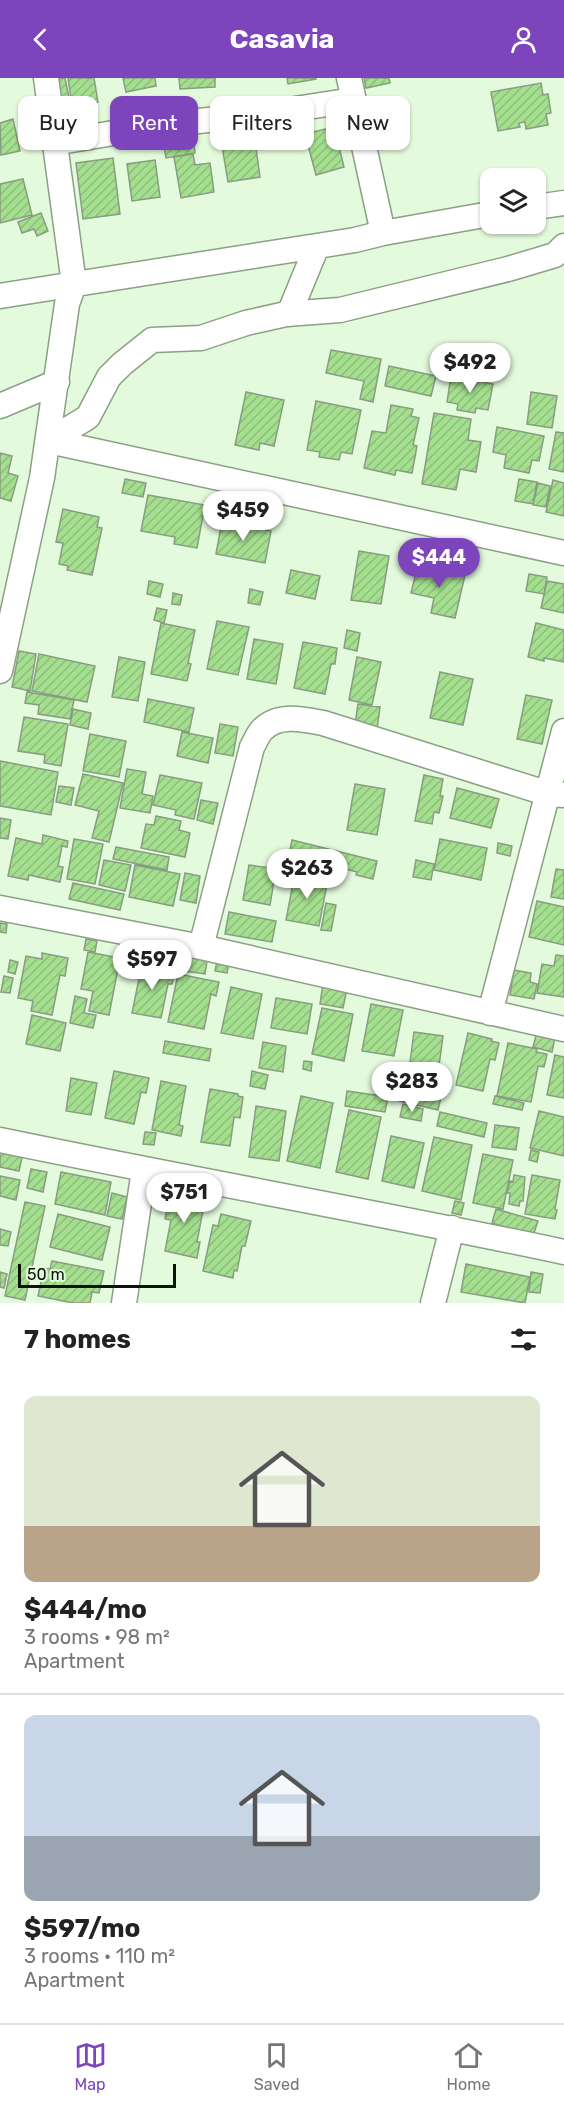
<!DOCTYPE html>
<meta charset="utf-8">
<style>
body{margin:0;font-family:Rubik,sans-serif;background:#f2f2f2;color:#222;height:100vh;display:flex;flex-direction:column;font-size:22px;white-space:nowrap}
*{box-sizing:border-box;margin:0}
p{font-size:20px;color:#767676}
.icon{flex:none;width:33px;height:33px;fill:none;stroke:currentColor;stroke-width:2;stroke-linecap:round;stroke-linejoin:round}
.map{position:relative;height:1225px;overflow:hidden}
.panel{display:flex;flex-direction:column;background:#fff;flex:1}
.panel>*{flex:none}
.guide{position:absolute;left:18px;top:18px;width:528px;height:54px;display:flex;gap:12px}
.buttons{position:absolute;left:480px;top:90px;display:grid;gap:12px}
.buttons a{display:grid;place-items:center;width:66px;height:66px;border-radius:12px;background:#fff;box-shadow:0 2px 4px #0004;font-size:30px}
.scale{position:absolute;left:18px;bottom:15px;width:158px;box-sizing:border-box;padding-left:6px;border:3px solid #0b1208;border-top:0;font-size:16px;line-height:21px;white-space:nowrap;color:#0b1208;-webkit-text-stroke:4px #e4fadc;paint-order:stroke}
.price{position:absolute;translate:-50% -51px;padding:0 14px;border-radius:21px;background:#fff;color:#222;font-size:20px;line-height:39px;filter:drop-shadow(0 2px 3px #0008)}
.price::after{content:'';position:absolute;left:50%;top:36px;width:18px;height:14px;margin-left:-9px;background:inherit;clip-path:polygon(0 0,100% 0,50% 100%)}
.price.selected{background:#7c45bc;color:#fff}
ul{padding:0;list-style:none}
li{display:grid;align-content:center;gap:12px;height:318px;padding:0 24px}
li+li{border-top:2px solid #e0e0e0}
li span{display:grid;place-items:center;height:186px;border-radius:12px;color:#555}
li>.icon{margin-inline-start:auto}
span .icon{width:108px;height:108px;fill:#fffc;stroke-width:1}
li b{font-size:26px}
h2{display:flex;justify-content:space-between;align-items:center;height:72px;padding:0 24px;font-size:26px}
.chip{padding:0 21px;border-radius:12px;background:#fff;box-shadow:0 2px 4px #0004;font-size:21px;line-height:54px}
.chip.selected{background:#7c45bc;color:#fff}
header{display:flex;justify-content:space-between;align-items:center;height:78px;padding:0 24px;background:#7c45bc;color:#fff;font-size:27px;font-weight:700}
.tabs{display:flex;justify-content:space-around;align-items:center;height:84px;border-top:2px solid #e0e0e0;background:#fff;font-size:16px;color:#767676}
.tabs a{display:grid;justify-items:center;gap:3px}
.tabs .selected{color:#7c45bc}
.map>svg:first-child{display:block}
</style>
<header><svg class="icon" aria-label="back" viewBox="0 0 24 24"><path d="M15 5l-7 7 7 7"/></svg>Casavia<svg class="icon" aria-label="person" viewBox="0 0 24 24"><circle cx="12" cy="8" r="4"/><path d="M4 21q1-7 8-7t8 7"/></svg></header>
<div class="map">
<svg width="564" height="1225" viewBox="0 0 564 1225">
<defs>
<pattern id="building-hatch" width="6" height="6" patternUnits="userSpaceOnUse" patternTransform="scale(1.5)"><rect width="6" height="6" fill="#a4df8f"/><path d="M-1 1l2-2M0 6l6-6M5 7l2-2" fill="none" stroke="#8cbe7a"/></pattern>
</defs>
<rect width="100%" height="100%" fill="#e4fadc"/>
<path fill="url(#building-hatch)" stroke="#889c81" stroke-width="1.5" d="M53,0H65L69,20L58,22Z
M68,0H94L98,24L72,28Z
M123,0H155L156,8L126,14Z
M179,0H215V9L180,11Z
M287,0H316V1L288,6Z
M364,0H389L390,5L366,10Z
M541,5L543,17L548,16L551,35L546,36L548,47L526,51L525,44L519,45L520,49L498,53L491,14Z
M84,29L87,47L67,49L65,32Z
M29,31L30,41L21,42L20,32Z
M13,41L20,73L1,77L0,45Z
M334,49L344,89L316,97L305,56Z
M193,58L195,75L166,80L163,64Z
M255,63L260,99L228,104L222,68Z
M193,76L195,87L210,85L214,114L181,120L174,79Z
M113,80L120,136L83,141L76,85Z
M155,82L160,119L132,123L127,86Z
M23,101L32,137L0,145V106Z
M41,135L48,153L37,158L34,151L22,155L18,144Z
M331,272L381,281L373,324L360,321L364,303L326,295Z
M389,288L436,298L431,318L385,308Z
M451,298L493,306L488,332L476,330L475,335L457,332L458,326L447,324Z
M246,314L284,322L274,368L260,365L259,372L235,367Z
M531,314L557,318L552,350L527,346Z
M316,323L361,332L352,376L341,374L339,382L319,379L320,374L307,372Z
M391,327L413,331L411,338L419,340L413,367L417,368L412,395L396,392L395,397L364,390L372,353L386,355Z
M434,335L471,341L468,362L481,364L476,394L460,391L456,412L422,406Z
M497,349L544,358L539,383L532,382L529,395L504,390L506,377L493,374Z
M556,354L564,355V394L549,391Z
M0,375L12,378L8,395L18,398L11,423L0,420Z
M125,401L146,405L143,419L122,415Z
M519,401L537,404L533,426L515,423Z
M553,402L564,405V438L546,434Z
M538,405L550,408L546,429L533,427Z
M148,417L205,427L197,470L174,466L175,459L141,453Z
M63,431L99,439L97,449L102,450L92,497L67,492L68,488L59,486L63,465L56,464Z
M222,443L271,453L265,485L216,476Z
M359,473L389,478L381,526L351,522Z
M418,486L465,497L455,540L431,535L434,520L411,515Z
M291,492L320,498L315,521L286,515Z
M529,496L547,499L544,516L526,513Z
M149,503L163,506L160,519L147,516Z
M547,503L564,506V535L541,530Z
M250,511L263,514L260,527L248,525Z
M173,515L182,517L180,527L172,526Z
M157,530L167,532L164,545L154,542Z
M217,543L249,549L238,597L207,591Z
M161,545L195,552L188,585L191,586L187,603L151,596Z
M536,545L564,552V584L544,580V583L528,579Z
M347,552L360,555L357,573L344,570Z
M254,561L283,566L276,606L247,601Z
M303,564L337,570L335,586H331L325,616L294,610Z
M19,573L36,576L30,613L12,609Z
M39,576L95,588L87,624L32,613Z
M119,579L145,584L138,623L112,619Z
M357,579L381,584L372,627L349,622Z
M440,594L473,601L463,647L430,640Z
M27,614L74,622L70,641L38,636L39,627L25,625Z
M526,617L552,622L542,666L517,661Z
M148,621L194,630L189,654L144,644Z
M358,626L380,629L377,651L355,647Z
M73,631L91,635L88,651L70,647Z
M24,639L68,646L61,688L44,685L45,677L18,673Z
M220,646L238,649L233,678L215,675Z
M182,654L213,660L208,685L177,678Z
M90,656L126,663L119,699L83,693Z
M0,683L58,694L51,737L0,728Z
M127,691L146,694L142,716L153,718L150,735L120,730Z
M83,696L123,705L109,764L92,760L99,733L75,727Z
M160,697L202,705L194,741L175,737L176,732L153,727Z
M424,697L443,701L440,718H443L439,735L434,734L432,746L415,743Z
M355,706L385,711L377,757L347,752Z
M59,708L74,710L71,727L56,724Z
M457,710L499,721L491,750L450,740Z
M201,722L218,725L213,746L197,742Z
M156,738L181,743L179,752L190,755L185,779L141,770L146,746L154,747Z
M0,740L11,742L8,761L0,760Z
M43,757L68,763L67,769L62,768L58,788L63,789L60,804L29,797L28,802L8,798L16,760L42,766Z
M74,761L103,766L95,806L67,801Z
M440,761L487,770L481,802L434,792Z
M292,762L377,783L373,801L356,797L357,794L337,789V791L323,788L324,785L289,777Z
M498,765L512,768L510,778L497,775Z
M116,769L169,779L167,792L113,781Z
M104,782L131,787L125,813L99,807Z
M416,782L434,786L431,802L413,799Z
M135,787L180,796L173,828L129,819Z
M249,787L276,791L270,827L243,822Z
M556,791L564,792V821L551,819Z
M185,795L200,798L196,825L180,822Z
M295,795L328,801L319,848L286,842Z
M73,805L124,816L120,832L69,821Z
M537,823L564,829V867L529,859Z
M326,825L336,827L331,853L321,852Z
M229,834L276,843L272,864L225,856Z
M0,845L7,846L6,855L0,854Z
M86,861L97,863L95,874L84,872Z
M180,873L208,877L205,896L177,892Z
M88,874L120,880L109,937L89,933L93,913L81,911Z
M42,875L68,880L65,898L60,897L52,937L31,933L33,923L18,920L26,878L42,881Z
M556,877L564,878V919L537,915L542,886L554,888Z
M10,882L18,884L15,896L8,894Z
M217,883L229,885L227,895L215,893Z
M142,886L175,892L172,906H168L161,940L132,935Z
M514,892L531,895L530,904L537,906L534,921L510,917Z
M178,896L219,904L216,918L211,916L204,951L168,944Z
M4,898L13,900L10,915L1,914Z
M323,906L347,911L343,930L320,926Z
M231,909L262,916L253,961L221,955Z
M75,918L87,921L84,935L96,937L93,950L70,945Z
M276,920L312,926L307,956L271,950Z
M371,926L403,932L394,978L362,973Z
M322,930L353,936L344,983L312,976Z
M32,937L66,945L60,973L26,966Z
M414,954L443,958L437,1003L408,999Z
M537,954L555,959L552,974L533,969Z
M468,955L492,961L491,963L499,965L495,982L490,981L483,1013L456,1007Z
M165,963L211,971L209,983L163,975Z
M263,964L286,968L283,994L259,990Z
M508,965L537,971L536,974L547,976L544,989L538,988L531,1024L497,1018Z
M555,977L564,979V1020L547,1017Z
M304,983L312,984L311,993L303,991Z
M114,993L149,1000L146,1015L141,1014L134,1046L105,1040Z
M252,993L268,997L265,1011L250,1008Z
M71,1000L97,1005L91,1037L66,1033Z
M404,1002L443,1011L438,1032L399,1023Z
M161,1003L186,1008L179,1047L183,1048L181,1058L152,1052Z
M210,1011L238,1016V1018L243,1019L240,1040L234,1039L230,1068L201,1064Z
M347,1013L388,1019L385,1034L345,1028Z
M301,1018L333,1025L320,1090L287,1083Z
M495,1018L524,1025L522,1032L493,1026Z
M403,1026L423,1031L421,1043L400,1039Z
M256,1028L286,1033L279,1083L249,1079Z
M349,1032L381,1039L368,1101L336,1094Z
M539,1033L564,1039V1078L530,1070Z
M440,1034L487,1045L484,1059L437,1048Z
M495,1047L519,1050L516,1072L492,1069Z
M145,1054L156,1055L154,1067L143,1066Z
M391,1058L424,1065L414,1110L382,1103Z
M434,1059L472,1067L461,1122L422,1113Z
M0,1070L23,1075L19,1093L0,1089Z
M531,1072L539,1074L537,1084L529,1082Z
M483,1076L513,1082L503,1131L473,1125Z
M31,1091L47,1094L43,1114L27,1110Z
M61,1094L111,1104L105,1137L55,1126Z
M514,1097L525,1099L523,1123H520L519,1128L509,1126L510,1115H507L510,1103L513,1104Z
M532,1097L560,1102L555,1131L557,1132L555,1141L525,1136Z
M0,1098L20,1102L16,1122L0,1118Z
M170,1114L205,1121L197,1164H200L197,1180L165,1173L171,1142L165,1141Z
M112,1115L127,1119L122,1141L107,1138Z
M455,1123L464,1125L461,1137L452,1135Z
M25,1124L45,1128L25,1222L5,1218Z
M496,1131L538,1143L533,1158L492,1145Z
M58,1136L110,1149L102,1182L50,1169Z
M221,1136L251,1143L245,1168H242L237,1193L234,1192L233,1200L203,1193L213,1147L218,1148Z
M0,1151L11,1154L8,1168L0,1167Z
M52,1183L104,1193L99,1215L92,1214L90,1225H73L38,1218L44,1190L50,1191Z
M466,1186L530,1199L525,1225L461,1214Z
M0,1194L7,1196L4,1210L0,1209Z
M531,1194L543,1196L540,1215L529,1214Z"/>
<g fill="none" stroke-linecap="round" stroke-linejoin="round">
<defs>
<path id="street" d="M349,0L383,155
M54,65L161,47L256,37L353,22
M536,129L564,125
M0,218L355,162L383,155L490,136
M289,236L317,168
M0,328L57,304
M49,363L88,339L109,299L122,286L152,262L201,260L246,245L286,236L340,232L508,191L555,177L564,168
M49,363L564,475
M0,593L42,400L67,226L74,206L46,0
M0,830L201,869L564,951
M201,869L252,669C255,664 258,656 262,652C278,635 303,641 323,645L549,716L564,717
M490,935L564,653
M0,1062C188,1101 376,1134 564,1174
M124,1225L144,1092
M433,1225L452,1150"/>
</defs>
<use href="#street" stroke="#8ba084" stroke-width="27"/>
<use href="#street" stroke="#fff" stroke-width="24"/>
</g>
</svg>
<div class="buttons">
<a><svg class="icon" aria-label="layers" viewBox="0 0 24 24"><path d="M12 4l9 5-9 5-9-5zM3 14l9 5 9-5"/></svg></a>
</div>
<div class="scale">50 m</div>
<b class="price" style="left:470px;top:316px">$492</b>
<b class="price" style="left:243px;top:464px">$459</b>
<b class="price selected" style="left:439px;top:511px">$444</b>
<b class="price" style="left:307px;top:822px">$263</b>
<b class="price" style="left:152px;top:913px">$597</b>
<b class="price" style="left:412px;top:1035px">$283</b>
<b class="price" style="left:184px;top:1146px">$751</b>
<div class="guide">
<a class="chip">Buy</a>
<a class="chip selected">Rent</a>
<a class="chip">Filters</a>
<a class="chip">New</a>
</div>
</div>
<section class="panel">
<h2>7 homes<svg class="icon" aria-label="filters" viewBox="0 0 24 24"><path d="M4 7h16M4 17h16"/><circle cx="9" cy="7" r="2"/><circle cx="15" cy="17" r="2"/></svg></h2>
<ul>
<li><span style="background:linear-gradient(#dfe7d0 70%,#b9a48a 0)"><svg class="icon" aria-label="home" viewBox="0 0 24 24"><path d="M3 11l9-7 9 7M6 9v11h12V9"/></svg></span><div><b>$444/mo</b><p>3 rooms · 98 m²</p><p>Apartment</p></div></li>
<li><span style="background:linear-gradient(#c9d6e8 65%,#9aa5b1 0)"><svg class="icon" aria-label="home" viewBox="0 0 24 24"><path d="M3 11l9-7 9 7M6 9v11h12V9"/></svg></span><div><b>$597/mo</b><p>3 rooms · 110 m²</p><p>Apartment</p></div></li>
</ul>
</section>
<nav class="tabs">
<a class="selected"><svg class="icon" aria-label="map" viewBox="0 0 24 24"><path d="M3 6l6-2 6 2 6-2v14l-6 2-6-2-6 2zM9 4v14M15 6v14"/></svg>Map</a>
<a><svg class="icon" aria-label="saved" viewBox="0 0 24 24"><path d="M7 4h10v16l-5-4-5 4z"/></svg>Saved</a>
<a><svg class="icon" aria-label="home" viewBox="0 0 24 24"><path d="M3 11l9-7 9 7M6 9v11h12V9"/></svg>Home</a>
</nav>
